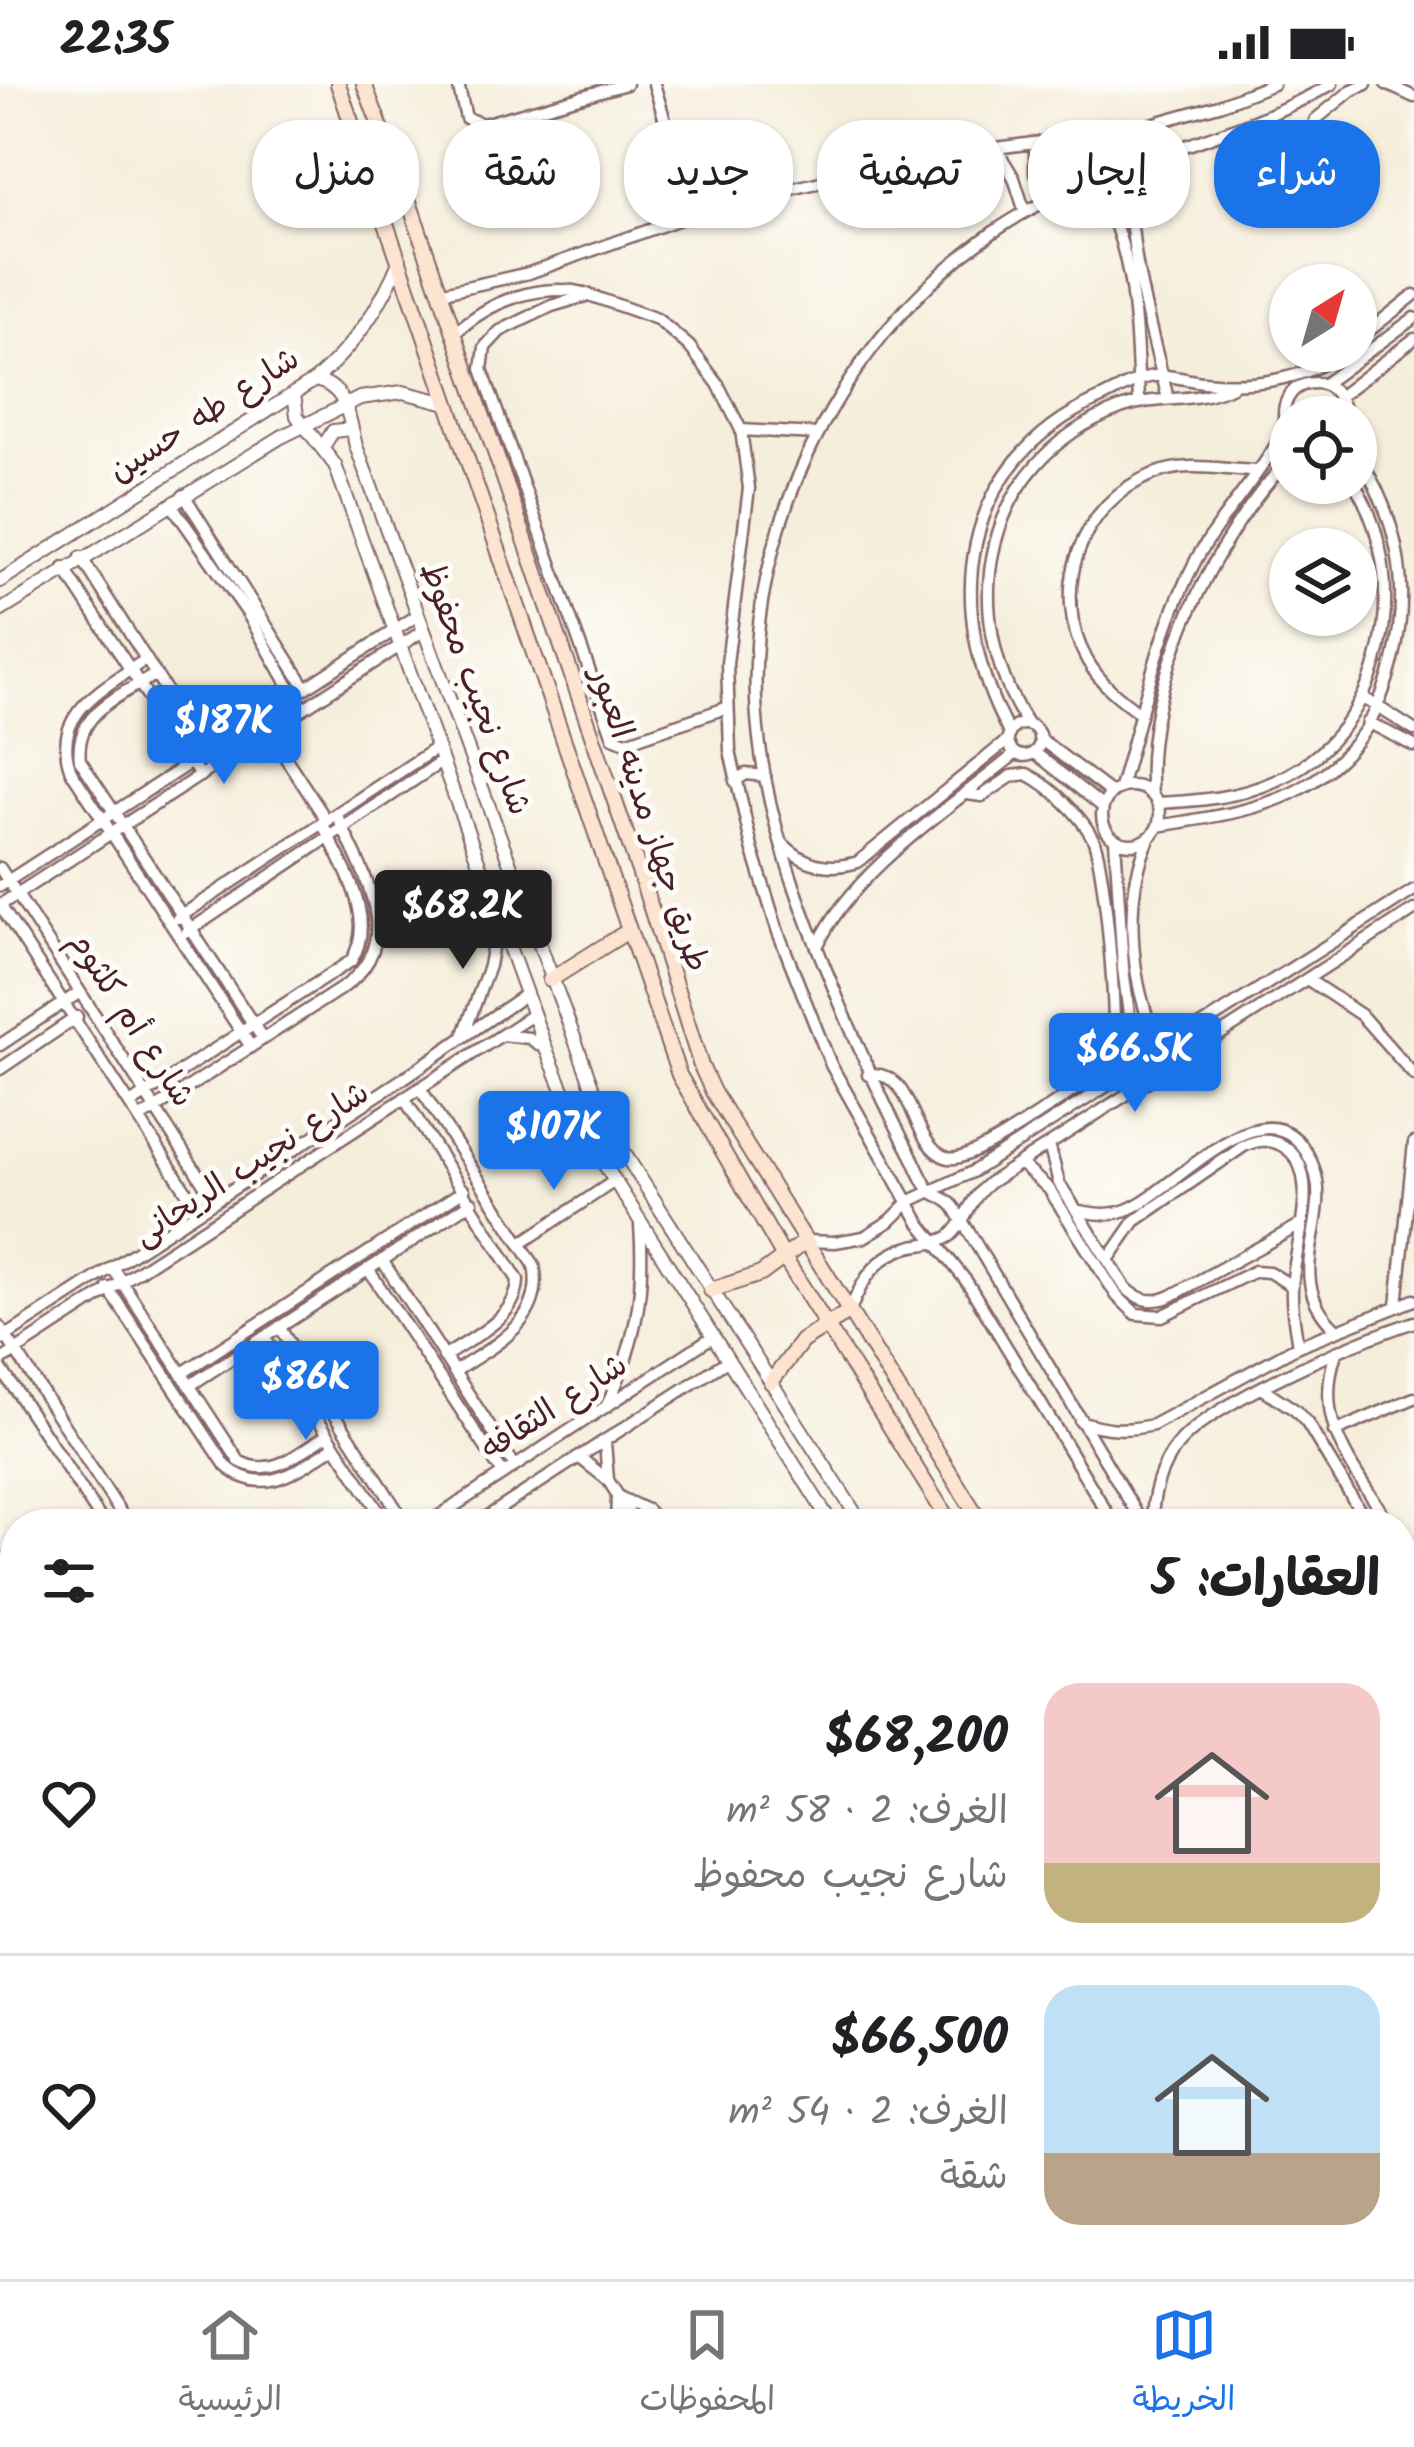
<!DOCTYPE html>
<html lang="ar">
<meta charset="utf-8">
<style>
body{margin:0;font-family:Kalam,"Playpen Sans Arabic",sans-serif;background:#f2f2f2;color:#202124;direction:rtl;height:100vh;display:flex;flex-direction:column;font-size:45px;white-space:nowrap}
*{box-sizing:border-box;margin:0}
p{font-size:39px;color:#757577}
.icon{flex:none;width:66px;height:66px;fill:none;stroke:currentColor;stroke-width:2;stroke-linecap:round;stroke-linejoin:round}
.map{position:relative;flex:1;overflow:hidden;direction:ltr}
.side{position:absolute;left:0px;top:1425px;width:1416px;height:771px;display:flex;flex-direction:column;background:#fff;border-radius:48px 48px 0 0;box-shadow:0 3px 9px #0004;direction:rtl}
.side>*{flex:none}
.top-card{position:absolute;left:36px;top:36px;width:1344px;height:108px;direction:rtl;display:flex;gap:24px}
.needle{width:78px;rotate:37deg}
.tools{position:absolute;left:1269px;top:180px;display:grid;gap:24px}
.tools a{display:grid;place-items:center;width:108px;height:108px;border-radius:50%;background:#fff;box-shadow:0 3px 9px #0004;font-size:60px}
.price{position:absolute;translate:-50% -102px;padding:0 27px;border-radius:12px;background:#1a73e8;color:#fff;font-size:39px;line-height:78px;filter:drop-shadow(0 3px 6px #0008)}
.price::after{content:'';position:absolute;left:50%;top:72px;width:36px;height:27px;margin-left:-18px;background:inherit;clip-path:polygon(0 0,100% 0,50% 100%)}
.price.selected{background:#222;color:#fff}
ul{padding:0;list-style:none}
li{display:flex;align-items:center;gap:36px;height:300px;padding:0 36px}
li+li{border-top:3px solid #e0e0e0}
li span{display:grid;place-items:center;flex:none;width:336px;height:240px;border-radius:36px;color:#555}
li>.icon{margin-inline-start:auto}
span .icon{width:144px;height:144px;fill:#fffc;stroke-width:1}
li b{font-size:51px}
h2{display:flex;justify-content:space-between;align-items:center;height:144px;padding:0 36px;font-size:51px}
.pill{padding:0 42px;border-radius:48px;background:#fff;box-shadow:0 3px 9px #0004;font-size:42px;line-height:108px}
.pill.selected{background:#1a73e8;color:#fff}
.status{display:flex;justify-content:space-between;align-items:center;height:84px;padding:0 60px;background:#fff;direction:ltr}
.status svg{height:33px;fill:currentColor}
.menu{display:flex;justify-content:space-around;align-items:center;height:168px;border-top:3px solid #e0e0e0;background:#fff;font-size:33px;color:#757577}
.menu a{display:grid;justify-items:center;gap:6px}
.menu .selected{color:#1a73e8}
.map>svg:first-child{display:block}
</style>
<div class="status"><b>22:35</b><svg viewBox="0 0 49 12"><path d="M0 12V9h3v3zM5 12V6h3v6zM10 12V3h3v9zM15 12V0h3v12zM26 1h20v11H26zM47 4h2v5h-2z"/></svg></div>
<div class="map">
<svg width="1414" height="2195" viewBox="0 0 1414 2195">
<rect width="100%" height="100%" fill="#fdfcf7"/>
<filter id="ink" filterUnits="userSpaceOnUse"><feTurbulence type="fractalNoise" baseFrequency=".00833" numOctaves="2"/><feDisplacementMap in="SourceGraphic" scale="24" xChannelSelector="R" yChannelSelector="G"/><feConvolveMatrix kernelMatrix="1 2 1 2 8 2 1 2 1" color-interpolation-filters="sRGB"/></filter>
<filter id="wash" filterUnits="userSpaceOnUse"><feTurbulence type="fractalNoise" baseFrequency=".004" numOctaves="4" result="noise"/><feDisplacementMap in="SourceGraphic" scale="48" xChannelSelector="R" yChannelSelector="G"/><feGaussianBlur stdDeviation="2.7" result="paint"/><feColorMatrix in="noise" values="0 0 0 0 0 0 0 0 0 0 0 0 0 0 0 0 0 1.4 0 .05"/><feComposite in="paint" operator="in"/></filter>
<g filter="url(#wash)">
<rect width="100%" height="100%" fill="#f5eedb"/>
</g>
<g filter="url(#ink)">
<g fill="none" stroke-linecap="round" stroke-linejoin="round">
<defs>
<path id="minor" d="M458,0L466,34L483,40L626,0
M654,0L693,130
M1386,0L1414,13
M1315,36L1352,6L1366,0
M1035,59V88L1048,115
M996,64L1014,94L1025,128
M1132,80C1124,159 1150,239 1168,315
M1091,95C1136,157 1136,244 1139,318
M439,209L529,189L711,124L922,74L1130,46L1219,21L1273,0
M454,250C489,217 541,197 588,210
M1356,257L1414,211
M1324,300L1414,234
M1340,312L1414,255
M1287,345C1269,294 1341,279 1345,333
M741,346L817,350
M184,411L306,604
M171,420L248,530L302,625
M81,473L206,669
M64,484L200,692
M146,575C105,604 49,629 71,687L251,963
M156,590C121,612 74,628 80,676L263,955
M1364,614L1414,646
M726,624L626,658L613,653L482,285L485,263L500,247L552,222L589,211L657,235L689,262L718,300L741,346L749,404L727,579L730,667L752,764L778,848L831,981L920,1139L967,1198L1114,1440
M1140,629C1119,614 1100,599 1087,576C1049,508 1080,417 1154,390C1189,377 1220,386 1256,387
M1368,638L1414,662
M1008 656a16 16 0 1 1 32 0a16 16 0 1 1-32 0Z
M1028,641C956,528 982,377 1118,325C1156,310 1197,321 1234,301
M268,647L327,737
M1009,649C942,525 958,378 1099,315C1115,308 1131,297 1149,293C1166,289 1186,296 1203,298C1251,303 1304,297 1343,267
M1039,654L1111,709
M1034,668L1103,723
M735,697L746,690L765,692
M1102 731a29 29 0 1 1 58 0a29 29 0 1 1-58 0Z
M1120,704C1143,626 1158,547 1197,474C1223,428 1262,390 1286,343
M1152,711C1140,604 1215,449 1290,375
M1157,719C1197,717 1238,714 1275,697C1387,648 1414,497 1354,399
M1158,742C1205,734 1258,728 1300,705C1328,690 1350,668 1368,642C1414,551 1414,457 1356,369
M1150,753C1120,817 1131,912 1165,973
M1115,755L1123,884L1136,985
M781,758C803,781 828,787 858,778L1008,656
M0,784L215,1117
M0,802L418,531
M178,834L436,664
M187,848L441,678
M817,863C852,786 950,724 1015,670
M1307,895L1361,931L1414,991
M464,950L489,882L497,835
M502,951L529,954L546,965
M0,961L80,908
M0,985L77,933
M868,991C916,983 909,1063 948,1074C973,1081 1078,1002 1104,986L1113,969C1118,939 1105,781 1093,755C1081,731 1051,702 1027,690L1012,692L982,712L967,710
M420,1004L534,1181C546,1238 494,1261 454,1288
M404,1014L518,1196C517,1235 472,1253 444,1273
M130,1020L351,877C379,833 341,782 323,740
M139,1035L345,902C408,856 361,786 337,731
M1049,1061L1059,1099L1125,1203C1139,1217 1153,1220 1171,1212L1300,1141
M1021,1080L1049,1105L1117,1212L1136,1230L1162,1232L1255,1187L1269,1188L1292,1202
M199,1127L0,821L423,547
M1080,1127C1096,1130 1110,1132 1126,1126C1177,1107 1269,987 1311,1077C1338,1134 1277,1191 1336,1245
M806,1157L835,1158L864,1153L890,1137L910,1117L972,1088L1414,806
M520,1160L613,1098
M382,1176L515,1382
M1108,1176L1135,1137L1244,1062C1256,1056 1268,1054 1281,1061C1326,1084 1293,1164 1292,1205C1291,1224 1295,1243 1298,1262
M112,1183L239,1377C272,1396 300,1368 328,1350
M368,1185L503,1390
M108,1204L226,1382C265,1416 300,1384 335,1362
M1397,1221L1414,1059
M850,1227C862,1195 878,1170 913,1162C925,1160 940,1159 950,1152C966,1139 968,1116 989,1099L1414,826
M0,1243L128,1440
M279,1243L406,1440
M264,1253L387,1440
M0,1256L404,994L526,910
M1336,1269C1312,1340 1354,1382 1389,1440
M0,1277L534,930
M0,1283L104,1440
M181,1290L464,1106
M189,1302L472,1118
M1262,1304L1295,1326L1307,1339L1368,1440
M606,1323C636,1262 645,1208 640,1141
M1080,1337C1106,1346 1126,1347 1153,1341L1298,1262L1414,1216
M1334,1348L1414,1314
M605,1358L608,1396
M580,1374L608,1396L636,1440
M427,1440L712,1253
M476,1440L727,1277
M616,1440L617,1412L647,1426L660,1440
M1143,1440L954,1123C947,1114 940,1114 932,1108C923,1101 916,1079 910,1069C878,1009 852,950 827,888C797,815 770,740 760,662C733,466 833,261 992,149C1095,77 1224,62 1332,0
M1152,1440C1152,1412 1159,1385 1177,1362C1212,1317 1357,1257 1414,1238
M1401,1461L1414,1483
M0,1473L15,1495
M1401,1494L1414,1515
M0,1501L14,1524L15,1535
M0,1572L13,1553L15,1541
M0,1589L15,1578
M1401,1716L1414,1706
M0,1718L15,1708
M0,1754L15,1740
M1401,1775L1414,1781
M1401,1796L1414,1802
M0,1942L15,1955
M0,1970L15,1986
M1401,2049L1414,2055
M1401,2117L1414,2095
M0,2146L15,2169
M0,2163L21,2195
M23,2181L32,2195
M304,2181L313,2195
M323,2181L332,2195
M437,2181L445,2195
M452,2181L460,2195
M584,2181L593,2195
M608,2181L617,2195
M883,2181L892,2195
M903,2181L912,2195
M1034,2181L1043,2195
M1163,2181L1171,2195
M1181,2181L1190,2195
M140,2195L158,2181
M162,2195L183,2181
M358,2195L379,2181
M386,2195L408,2181
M792,2195L814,2181
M825,2195L847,2181
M1052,2195L1074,2181"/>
<path id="tertiary" d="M315,296C348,303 349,335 356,362L596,1013L621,1064L862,1440
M294,309L297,332L335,381L546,965L575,1034L832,1440
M323,363L333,347L351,345
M0,497L315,296C355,261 380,224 400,176
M0,527L281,353L360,314L403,308L447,319
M1309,2181L1314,2195
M1335,2181L1340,2195"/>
<path id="secondary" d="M338,0L679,991L785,1175L951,1440
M364,0L407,112L644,802L701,982L713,1008L982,1440
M550,896L628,847
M711,1206L761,1190L806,1157
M771,1298L802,1257L850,1227
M1401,2120L1414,2144
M1400,2181L1404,2195"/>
</defs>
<use href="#minor" stroke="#866769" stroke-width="15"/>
<use href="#tertiary" stroke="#866769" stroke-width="16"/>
<use href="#secondary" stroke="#866769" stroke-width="18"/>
<use href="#minor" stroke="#fff" stroke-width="10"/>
<use href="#tertiary" stroke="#fff" stroke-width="12"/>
<use href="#secondary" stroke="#fde4d1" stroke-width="14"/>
</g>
</g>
<g text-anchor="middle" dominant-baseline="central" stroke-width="10" stroke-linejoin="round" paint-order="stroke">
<g font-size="33" fill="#4a1f2b" stroke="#fdfcf7">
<text transform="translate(205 332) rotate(-33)">شارع طه حسين</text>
<text transform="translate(474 605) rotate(70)">شارع نجيب محفوظ</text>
<text transform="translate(648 736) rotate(72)">طريق جهاز مدينه العبور</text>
<text transform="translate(130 936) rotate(57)">شارع أم كلثوم</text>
<text transform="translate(252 1081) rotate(-33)">شارع نجيب الريحانى</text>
<text transform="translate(555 1324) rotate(-33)">شارع الثقافه</text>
</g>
</g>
</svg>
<div class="tools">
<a><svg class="needle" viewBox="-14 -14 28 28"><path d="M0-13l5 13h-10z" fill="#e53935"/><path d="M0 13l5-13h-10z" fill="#757577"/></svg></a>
<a><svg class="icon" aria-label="locate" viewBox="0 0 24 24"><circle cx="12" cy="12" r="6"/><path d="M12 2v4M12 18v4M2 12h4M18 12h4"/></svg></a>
<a><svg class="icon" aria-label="layers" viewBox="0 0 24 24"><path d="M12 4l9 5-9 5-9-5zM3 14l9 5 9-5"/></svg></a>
</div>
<b class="price" style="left:224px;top:703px">$187K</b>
<b class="price selected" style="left:463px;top:888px">$68.2K</b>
<b class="price" style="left:1135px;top:1031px">$66.5K</b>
<b class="price" style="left:554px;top:1109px">$107K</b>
<b class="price" style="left:306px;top:1359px">$86K</b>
<div class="top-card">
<a class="pill selected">شراء</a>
<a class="pill">إيجار</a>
<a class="pill">تصفية</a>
<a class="pill">جديد</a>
<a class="pill">شقة</a>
<a class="pill">منزل</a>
</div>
<section class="side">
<h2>العقارات: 5<svg class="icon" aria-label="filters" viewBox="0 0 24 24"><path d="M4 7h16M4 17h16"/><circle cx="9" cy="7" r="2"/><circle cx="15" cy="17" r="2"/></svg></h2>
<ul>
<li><span style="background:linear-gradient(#f6c9c9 75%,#c2b280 0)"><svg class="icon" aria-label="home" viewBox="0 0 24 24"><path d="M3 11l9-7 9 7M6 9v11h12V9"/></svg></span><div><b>$68,200</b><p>الغرف: 2 · 58 m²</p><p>شارع نجيب محفوظ</p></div><svg class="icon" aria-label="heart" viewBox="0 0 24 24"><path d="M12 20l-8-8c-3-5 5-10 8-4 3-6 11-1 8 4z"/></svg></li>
<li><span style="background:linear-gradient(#bfe0f5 70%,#b9a48a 0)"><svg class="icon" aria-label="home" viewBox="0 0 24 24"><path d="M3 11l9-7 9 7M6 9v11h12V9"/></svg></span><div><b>$66,500</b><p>الغرف: 2 · 54 m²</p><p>شقة</p></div><svg class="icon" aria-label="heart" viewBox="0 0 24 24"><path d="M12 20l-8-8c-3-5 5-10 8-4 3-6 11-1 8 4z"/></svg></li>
</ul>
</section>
</div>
<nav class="menu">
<a class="selected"><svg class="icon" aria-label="map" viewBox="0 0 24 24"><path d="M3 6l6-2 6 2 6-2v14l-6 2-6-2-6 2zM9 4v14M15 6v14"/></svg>الخريطة</a>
<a><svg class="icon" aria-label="saved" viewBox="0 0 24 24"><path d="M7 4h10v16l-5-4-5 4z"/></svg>المحفوظات</a>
<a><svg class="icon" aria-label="home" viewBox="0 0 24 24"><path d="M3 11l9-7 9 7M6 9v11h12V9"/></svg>الرئيسية</a>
</nav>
